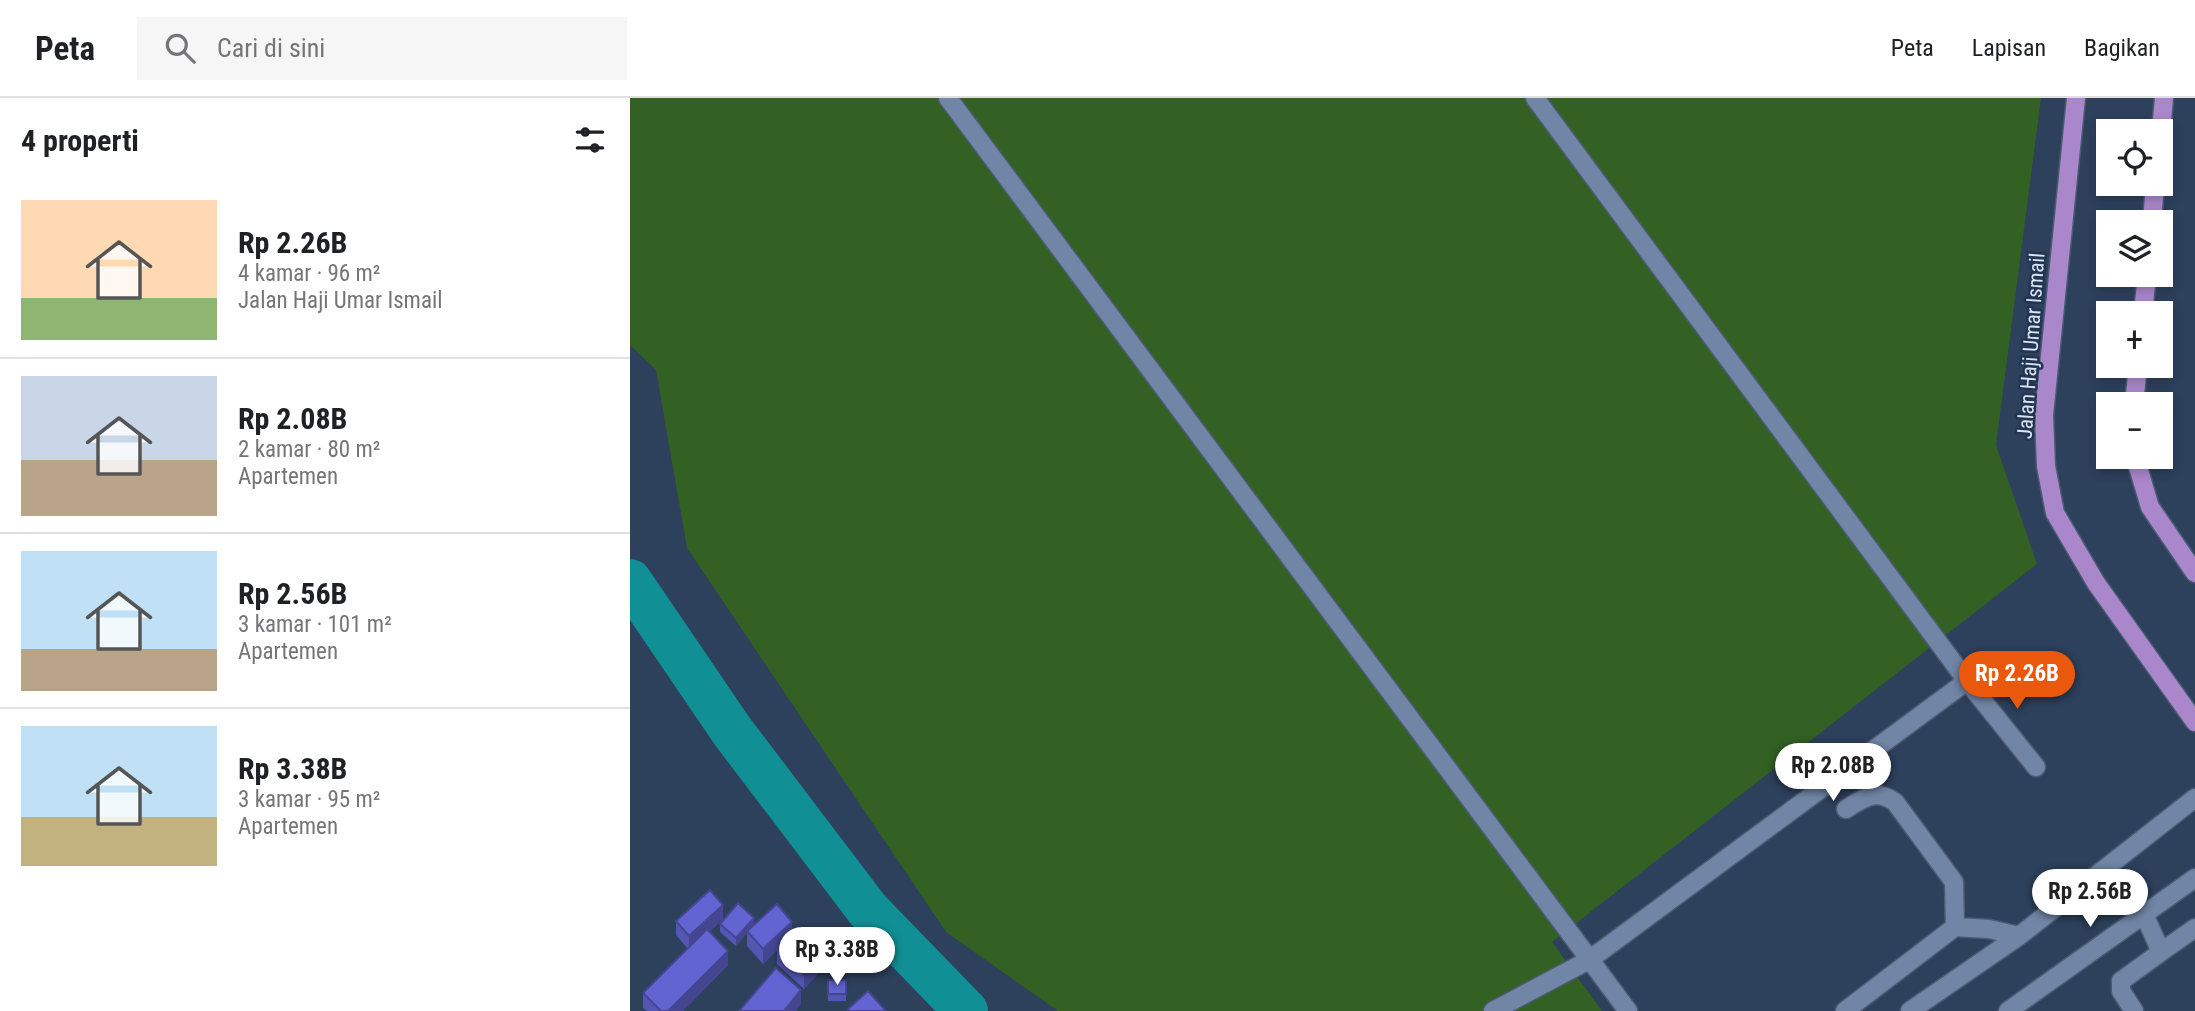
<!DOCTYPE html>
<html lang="id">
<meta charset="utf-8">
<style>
body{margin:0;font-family:"Roboto Condensed",sans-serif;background:#f6f6f6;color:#202124;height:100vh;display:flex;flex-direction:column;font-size:26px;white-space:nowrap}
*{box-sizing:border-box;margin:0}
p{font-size:23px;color:#757577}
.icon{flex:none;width:38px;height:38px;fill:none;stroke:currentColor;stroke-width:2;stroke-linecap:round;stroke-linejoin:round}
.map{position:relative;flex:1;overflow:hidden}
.sheet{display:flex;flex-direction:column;background:#fff;width:630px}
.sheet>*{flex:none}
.controls{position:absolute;left:1466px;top:21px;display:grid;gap:14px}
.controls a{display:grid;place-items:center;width:77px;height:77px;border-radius:0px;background:#fff;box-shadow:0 4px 10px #0003;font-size:35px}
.price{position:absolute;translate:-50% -60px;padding:0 16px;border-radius:24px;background:#fff;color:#222;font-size:23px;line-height:46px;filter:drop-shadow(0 2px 4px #0008)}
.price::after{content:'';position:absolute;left:50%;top:42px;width:21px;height:16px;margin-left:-10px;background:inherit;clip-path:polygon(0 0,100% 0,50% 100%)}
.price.selected{background:#ea580c;color:#fff}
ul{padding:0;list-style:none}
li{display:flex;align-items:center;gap:21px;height:175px;padding:0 21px}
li+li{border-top:2px solid #e0e0e0}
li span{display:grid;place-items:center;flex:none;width:196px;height:140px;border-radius:0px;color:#555}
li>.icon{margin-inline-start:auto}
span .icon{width:84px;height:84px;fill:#fffc;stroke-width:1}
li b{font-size:30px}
h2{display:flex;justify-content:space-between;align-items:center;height:84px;padding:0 21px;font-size:30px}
header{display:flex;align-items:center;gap:42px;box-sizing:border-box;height:98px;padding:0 35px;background:#fff;border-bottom:2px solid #e0e0e0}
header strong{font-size:33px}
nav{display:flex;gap:38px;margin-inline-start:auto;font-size:24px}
.search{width:490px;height:63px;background:#f6f6f6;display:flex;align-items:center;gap:18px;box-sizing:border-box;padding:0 24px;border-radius:0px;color:#757577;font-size:26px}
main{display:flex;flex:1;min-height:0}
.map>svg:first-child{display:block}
</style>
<header>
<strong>Peta</strong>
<div class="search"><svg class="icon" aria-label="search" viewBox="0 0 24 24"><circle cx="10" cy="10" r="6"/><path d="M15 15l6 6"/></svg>Cari di sini</div>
<nav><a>Peta</a><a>Lapisan</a><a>Bagikan</a></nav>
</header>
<main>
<section class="sheet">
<h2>4 properti<svg class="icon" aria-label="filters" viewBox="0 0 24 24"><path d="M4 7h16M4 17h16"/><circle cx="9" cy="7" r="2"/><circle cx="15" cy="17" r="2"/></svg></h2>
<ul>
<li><span style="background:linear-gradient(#ffd9b3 70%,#8fb573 0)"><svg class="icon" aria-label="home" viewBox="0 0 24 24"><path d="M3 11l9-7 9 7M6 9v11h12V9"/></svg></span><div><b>Rp 2.26B</b><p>4 kamar · 96 m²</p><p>Jalan Haji Umar Ismail</p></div></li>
<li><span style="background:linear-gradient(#c9d6e8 60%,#b9a48a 0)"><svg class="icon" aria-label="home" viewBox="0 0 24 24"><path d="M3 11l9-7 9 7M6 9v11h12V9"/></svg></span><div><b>Rp 2.08B</b><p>2 kamar · 80 m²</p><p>Apartemen</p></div></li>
<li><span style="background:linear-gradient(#bfe0f5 70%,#b9a48a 0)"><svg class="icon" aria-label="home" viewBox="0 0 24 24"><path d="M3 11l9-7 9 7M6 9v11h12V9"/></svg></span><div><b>Rp 2.56B</b><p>3 kamar · 101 m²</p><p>Apartemen</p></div></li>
<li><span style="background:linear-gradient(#bfe0f5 65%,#c2b280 0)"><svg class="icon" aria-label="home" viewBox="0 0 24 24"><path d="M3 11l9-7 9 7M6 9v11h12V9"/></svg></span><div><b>Rp 3.38B</b><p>3 kamar · 95 m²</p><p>Apartemen</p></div></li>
</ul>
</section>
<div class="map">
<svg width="1565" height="913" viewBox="0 0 1565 913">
<rect width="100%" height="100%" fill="#2d405c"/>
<path fill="#326123" d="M0,0H1411L1366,347L1407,466L922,844L972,913H428L316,834L57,450L26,272L0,247Z"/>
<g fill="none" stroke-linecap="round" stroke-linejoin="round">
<path stroke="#109095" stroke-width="44" d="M0,483L102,633L238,812L336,913"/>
<defs>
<path id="minor" d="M318,0L998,913
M1337,583L1406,669
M1216,711C1234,700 1245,690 1265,704L1324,784L1325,829
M1531,854L1565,830
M863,913L959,862L1337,583L905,0
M1215,913L1325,829L1359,831L1389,838
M1280,913L1389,838L1565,700
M1378,913L1565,780
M1504,913L1491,893V883L1531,854L1514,816"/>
<path id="major" d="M1446,0L1414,317L1416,368L1425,415L1466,485L1565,624
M1531,33L1534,0
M1522,124L1525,86
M1513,215L1517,177
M1504,306L1508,268
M1505,359L1520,409L1565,475"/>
</defs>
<use href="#minor" stroke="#4c5b73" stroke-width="21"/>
<use href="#major" stroke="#4c5b73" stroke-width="21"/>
<use href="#minor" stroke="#7186a6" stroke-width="18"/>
<use href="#major" stroke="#aa87cb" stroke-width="18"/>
</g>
<path fill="#5456b4" d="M93,821L79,834L98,867L53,913H17L13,910V895L58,851L46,837V823Z
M90,826H124L162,834L194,869L174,891L147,866V852L133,866L117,848V835L106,848L90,834Z
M198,882H216V903H198Z"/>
<path fill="#454692" d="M93,807V821L59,852V838Z
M124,820V827L117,833V835L106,848V840Z
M162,824V838L133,866V851Z
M98,853V867L53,913H38Z
M194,854V869L174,891V877Z
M171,892V906L166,913H154Z"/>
<path fill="#6264d1" stroke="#454692" stroke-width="2" d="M80,792L93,807L59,838L46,823Z
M108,805L124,820L106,840L90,826Z
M147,806L162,824L133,851L117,833Z
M167,829L194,854L174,877L147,851Z
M77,831L98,853L38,913H31L13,895Z
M146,870L171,892L154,913H109Z
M198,882H216V896H198Z
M238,893L256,913H219L218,911Z"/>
<g text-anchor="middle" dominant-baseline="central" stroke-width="5" stroke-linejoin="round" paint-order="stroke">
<g font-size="21" fill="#d8e4f6" stroke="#233551">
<text transform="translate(1401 248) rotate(-86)">Jalan Haji Umar Ismail</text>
</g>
</g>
</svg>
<div class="controls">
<a><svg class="icon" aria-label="locate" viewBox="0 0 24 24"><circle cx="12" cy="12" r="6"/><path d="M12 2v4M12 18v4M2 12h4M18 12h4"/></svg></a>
<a><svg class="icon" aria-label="layers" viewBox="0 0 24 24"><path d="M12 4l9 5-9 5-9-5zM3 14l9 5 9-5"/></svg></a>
<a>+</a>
<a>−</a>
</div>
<b class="price selected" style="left:1387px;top:613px">Rp 2.26B</b>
<b class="price" style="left:1203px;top:705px">Rp 2.08B</b>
<b class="price" style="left:1460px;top:831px">Rp 2.56B</b>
<b class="price" style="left:207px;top:889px">Rp 3.38B</b>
</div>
</main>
